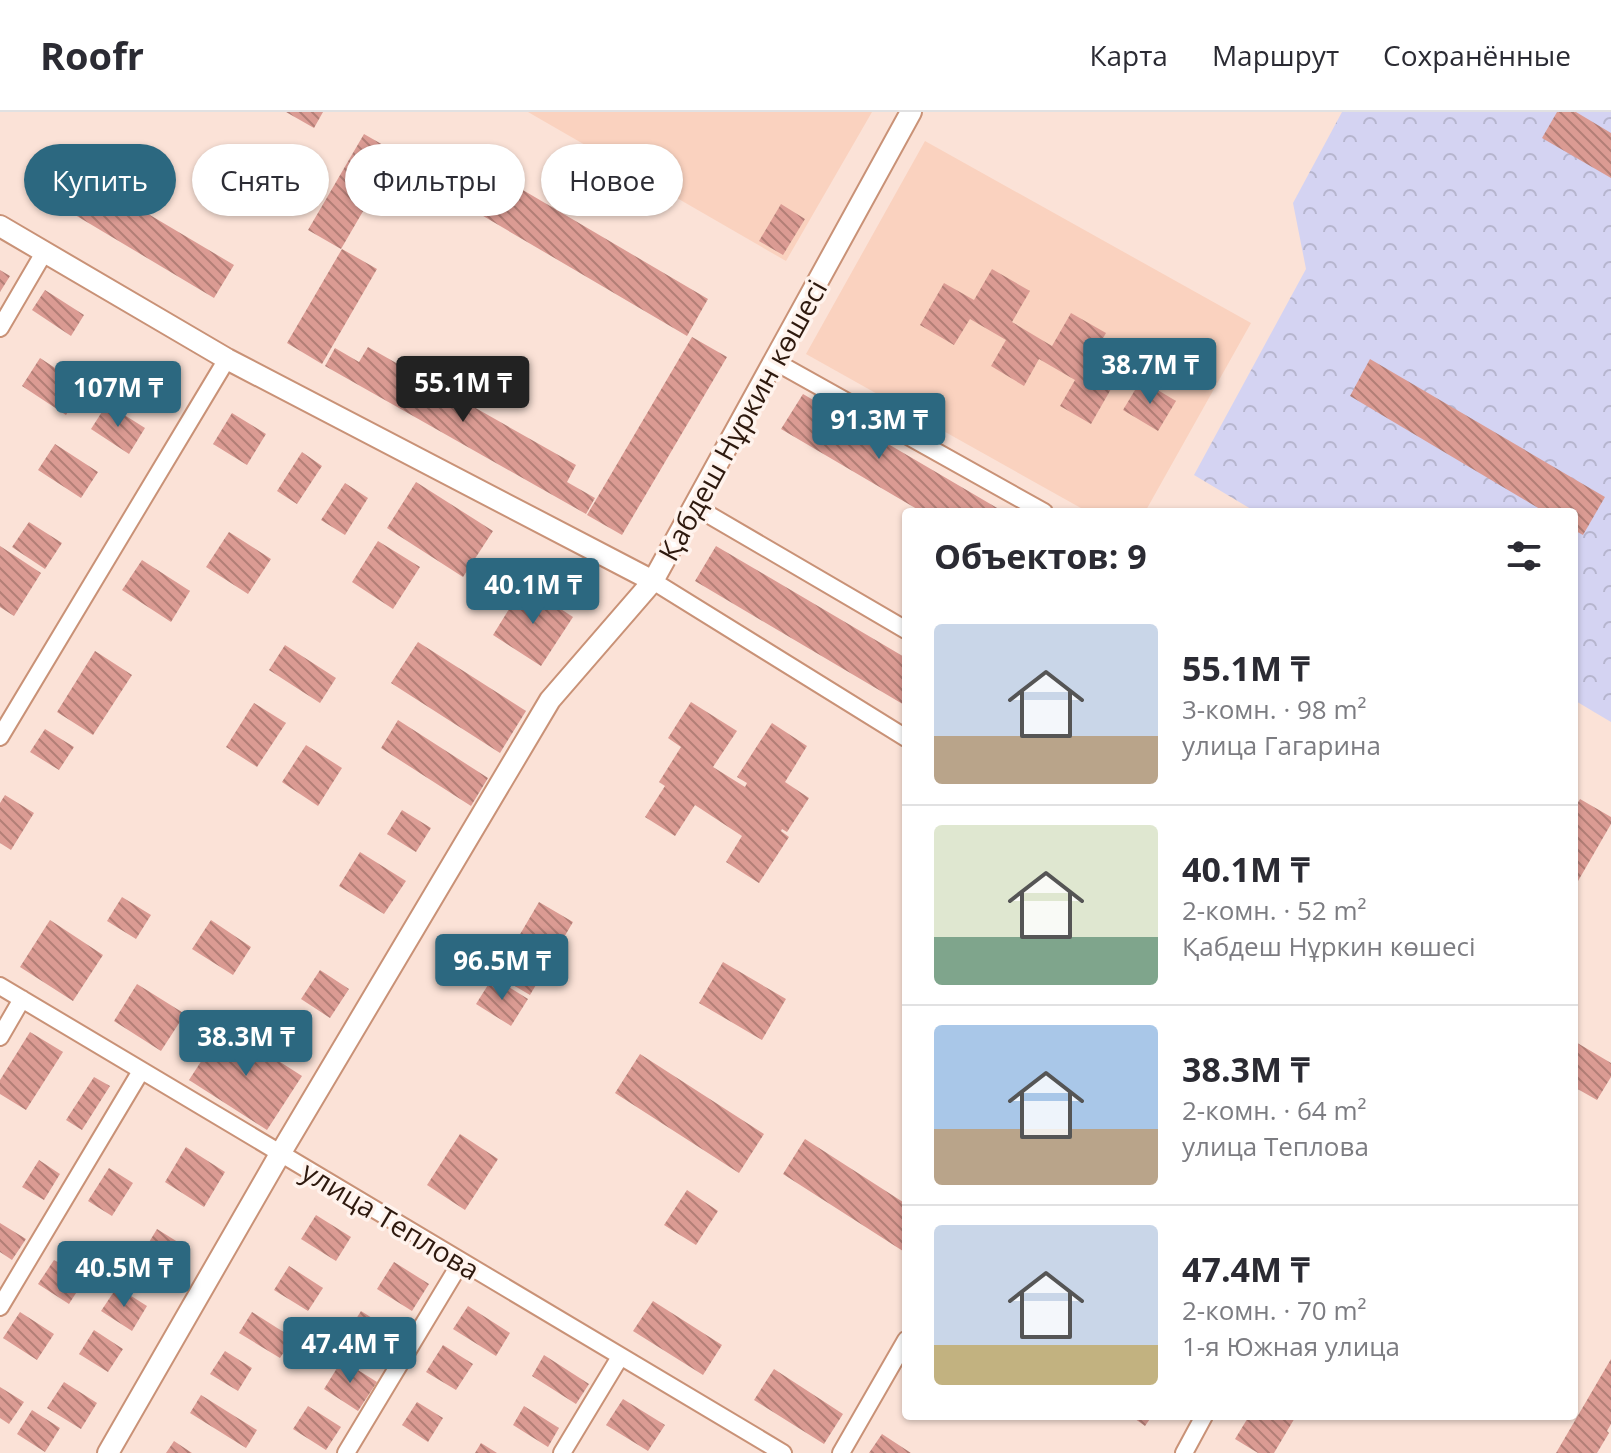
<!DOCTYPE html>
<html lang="ru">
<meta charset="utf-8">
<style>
body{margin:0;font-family:"Open Sans",sans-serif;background:#f7f7f7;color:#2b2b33;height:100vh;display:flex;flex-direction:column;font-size:30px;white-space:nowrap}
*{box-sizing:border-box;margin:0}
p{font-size:26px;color:#7c7c81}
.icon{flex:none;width:44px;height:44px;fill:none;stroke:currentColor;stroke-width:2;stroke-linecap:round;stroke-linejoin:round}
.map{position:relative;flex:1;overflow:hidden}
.side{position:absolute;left:902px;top:396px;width:676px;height:912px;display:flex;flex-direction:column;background:#fff;border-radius:8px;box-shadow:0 2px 6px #0004}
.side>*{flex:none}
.hud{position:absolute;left:24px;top:32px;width:758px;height:72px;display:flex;gap:16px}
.price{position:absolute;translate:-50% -68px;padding:0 18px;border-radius:8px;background:#2c6880;color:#fff;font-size:26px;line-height:52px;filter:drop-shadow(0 2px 4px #0008)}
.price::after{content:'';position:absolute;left:50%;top:48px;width:24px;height:18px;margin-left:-12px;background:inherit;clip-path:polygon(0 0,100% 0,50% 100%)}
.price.selected{background:#222;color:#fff}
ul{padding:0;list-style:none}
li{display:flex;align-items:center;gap:24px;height:200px;padding:0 32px}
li+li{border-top:2px solid #e1e1e2}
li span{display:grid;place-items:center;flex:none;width:224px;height:160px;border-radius:8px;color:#555}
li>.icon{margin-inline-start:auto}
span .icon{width:96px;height:96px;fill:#fffc;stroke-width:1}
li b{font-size:34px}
h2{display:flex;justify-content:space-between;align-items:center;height:96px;padding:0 32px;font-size:34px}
.pill{padding:0 28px;border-radius:36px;background:#fff;box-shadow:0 2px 6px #0004;font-size:28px;line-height:72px}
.pill.selected{background:#2c6880;color:#fff}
header{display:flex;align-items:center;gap:48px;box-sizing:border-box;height:112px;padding:0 40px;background:#fff;border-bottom:2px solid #e1e1e2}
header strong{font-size:38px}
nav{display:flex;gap:44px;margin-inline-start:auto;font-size:28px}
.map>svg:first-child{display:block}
</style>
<header>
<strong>Roofr</strong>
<nav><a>Карта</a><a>Маршрут</a><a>Сохранённые</a></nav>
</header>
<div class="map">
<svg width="1611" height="1341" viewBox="0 0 1611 1341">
<defs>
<pattern id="park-crowns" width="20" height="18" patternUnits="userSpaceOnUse" patternTransform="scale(2)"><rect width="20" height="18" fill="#d4d3f2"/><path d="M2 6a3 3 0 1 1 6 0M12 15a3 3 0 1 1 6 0" fill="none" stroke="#b6b5ce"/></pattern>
<pattern id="building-back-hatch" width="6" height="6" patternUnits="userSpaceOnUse" patternTransform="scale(2)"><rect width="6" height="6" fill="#db9b93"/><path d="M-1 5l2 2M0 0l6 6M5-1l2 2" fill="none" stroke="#b27e76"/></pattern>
</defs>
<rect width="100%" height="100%" fill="#fbe2d7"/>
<path fill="#fad2bf" d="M528,0H872L786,149Z
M925,29L1251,211L1145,400H1088L806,242Z"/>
<path fill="url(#park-crowns)" d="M1342,0H1611V610L1574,588V400H1256L1194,363L1306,157L1293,91Z"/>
<path fill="url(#building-back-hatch)" d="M286,0H323L314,16Z
M1557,0H1576L1611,21V66L1542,26Z
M364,22L397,41L341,137L308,118Z
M465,44L708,187L687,224L444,81Z
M54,46L234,153L214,186L35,79Z
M250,53L279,71L262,98L233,80Z
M781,92L805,107L783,143L759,129Z
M342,137L377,157L322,252L287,231Z
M992,157L1030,179L1012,210L1052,234L1071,201L1106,221L1087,254L1115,270L1091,312L1060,294L1075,268L1039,247L1024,274L991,254L1006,228L970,207L954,233L920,213L944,171L974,188Z
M0,158L10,164L0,180Z
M45,178L84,203L71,224L32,198Z
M692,225L727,245L622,423L587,403Z
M368,235L576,353L567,370L595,386L586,402L325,254L335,236L359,250Z
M40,246L84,275L66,303L22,274Z
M1370,247L1605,385L1583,423L1574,418V400H1545L1350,284Z
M148,251L177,269L159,296L131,278Z
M1141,268L1176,289L1158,319L1123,298Z
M803,282L1004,400H922L781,317Z
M107,292L145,316L129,342L91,317Z
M232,301L266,322L247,353L213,332Z
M55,332L98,360L81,386L38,358Z
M302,340L322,354L297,392L277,379Z
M416,370L493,419L463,465L387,416Z
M345,371L368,386L345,423L321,408Z
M29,410L62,431L45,457L12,435Z
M229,420L271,447L248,482L206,455Z
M378,429L420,455L393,497L352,470Z
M0,434L41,461L14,504L0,495Z
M716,434L906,546V594L695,469Z
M142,448L190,479L171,510L122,478Z
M524,473L573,505L541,554L493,523Z
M418,530L526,599L500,641L391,571Z
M285,533L336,566L320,591L269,558Z
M95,539L132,563L93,623L57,600Z
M691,590L737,619L713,655L745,675L747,671L737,665L772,611L807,634L785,670L809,686L787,720L782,717L781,719L789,725L759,771L726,750L742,724L695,693L675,724L645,705L665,674L659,670L681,635L668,626Z
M254,591L286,611L257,655L226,635Z
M398,608L488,666L471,694L381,636Z
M45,617L74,635L59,658L30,640Z
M306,633L342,656L318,694L282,670Z
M5,683L34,701L11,738L0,731V691Z
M1580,687L1611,705V712L1574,776V697Z
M402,698L431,716L416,740L387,722Z
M360,740L406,769L384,802L339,774Z
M122,785L151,803L136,827L107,809Z
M539,790L573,810L530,883L496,863Z
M50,808L103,843L73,889L20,855Z
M211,808L251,835L233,863L192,837Z
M723,850L786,887L762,928L699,891Z
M320,858L349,877L330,906L301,887Z
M493,865L528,887L511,914L476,892Z
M137,872L185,902L161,939L114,909Z
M224,914L302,964L267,1018L189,968Z
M30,920L63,940L26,998L0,982V968Z
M1574,929L1611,951V965L1597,988L1574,975Z
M640,942L764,1022L739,1061L615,981Z
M94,965L110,974L82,1018L66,1008Z
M460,1022L498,1047L465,1098L427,1073Z
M805,1027L906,1092V1141L783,1062Z
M186,1035L225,1060L204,1095L165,1070Z
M39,1048L60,1062L44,1088L22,1075Z
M109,1056L133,1071L112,1104L88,1089Z
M687,1078L718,1099L696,1133L664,1113Z
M316,1103L351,1125L336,1149L301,1127Z
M0,1111L26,1127L12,1148L0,1140Z
M157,1117L189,1137L171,1165L140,1145Z
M54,1148L85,1167L69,1192L38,1172Z
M394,1150L429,1172L412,1199L377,1177Z
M289,1154L323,1176L308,1199L274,1178Z
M117,1175L147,1194L132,1219L101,1199Z
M653,1189L722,1233L703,1263L633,1219Z
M468,1194L510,1221L496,1244L453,1217Z
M361,1199L399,1223L384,1247L346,1223Z
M20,1200L54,1222L37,1248L3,1226Z
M252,1200L293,1226L280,1246L239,1221Z
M94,1218L123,1237L108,1260L79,1242Z
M443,1233L473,1252L456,1278L426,1260Z
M225,1239L252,1256L238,1279L210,1262Z
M544,1243L589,1272L576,1292L532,1264Z
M1611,1247V1312L1607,1319L1609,1321L1597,1341H1556Z
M342,1248L377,1270L358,1299L324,1277Z
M774,1257L843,1302L824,1332L754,1288Z
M64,1270L97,1291L81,1317L47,1296Z
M0,1275L24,1290L9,1312L0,1306Z
M201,1283L257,1318L246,1336L190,1301Z
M623,1287L665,1313L648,1339L606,1313Z
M417,1290L443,1306L428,1330L402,1313Z
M308,1294L341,1315L326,1338L293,1317Z
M524,1294L559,1316L548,1335L513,1313Z
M32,1298L60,1316L45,1340L17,1322Z
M1131,1304H1152L1145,1314Z
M1249,1304H1296L1274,1341H1258L1235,1327Z
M882,1322L911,1341H869Z
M174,1329L192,1341H166Z
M481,1331L497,1341H475Z"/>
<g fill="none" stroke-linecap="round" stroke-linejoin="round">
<defs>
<path id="minor" d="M0,216L45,139
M774,249L1044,400
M694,394L906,518
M653,469L906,626
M0,625L227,247
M0,874L783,1341
M0,925L22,887
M0,1195L141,959
M346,1341L461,1150
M562,1341L620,1245
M841,1341L906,1228
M1184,1341L1204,1304"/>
<path id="tertiary" d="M0,114L227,247L653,469
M108,1341L280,1042L550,588L653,469L911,0"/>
</defs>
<use href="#minor" stroke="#c99277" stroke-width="20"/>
<use href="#tertiary" stroke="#c99277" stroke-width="24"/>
<use href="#minor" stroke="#fff" stroke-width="16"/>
<use href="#tertiary" stroke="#fff" stroke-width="20"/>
</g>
<g text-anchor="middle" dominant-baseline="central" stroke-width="7" stroke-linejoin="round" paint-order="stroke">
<g font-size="28" fill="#2e190e" stroke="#fff3ed">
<text transform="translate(742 308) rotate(-61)">Қабдеш Нұркин көшесі</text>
<text transform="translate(391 1108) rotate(31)">улица Теплова</text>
</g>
</g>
</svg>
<b class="price" style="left:1150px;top:294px">38.7M ₸</b>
<b class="price selected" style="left:463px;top:312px">55.1M ₸</b>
<b class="price" style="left:118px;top:317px">107M ₸</b>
<b class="price" style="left:879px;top:349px">91.3M ₸</b>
<b class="price" style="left:533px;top:514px">40.1M ₸</b>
<b class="price" style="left:502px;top:890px">96.5M ₸</b>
<b class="price" style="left:246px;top:966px">38.3M ₸</b>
<b class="price" style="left:124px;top:1197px">40.5M ₸</b>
<b class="price" style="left:350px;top:1273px">47.4M ₸</b>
<div class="hud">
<a class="pill selected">Купить</a>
<a class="pill">Снять</a>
<a class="pill">Фильтры</a>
<a class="pill">Новое</a>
</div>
<section class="side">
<h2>Объектов: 9<svg class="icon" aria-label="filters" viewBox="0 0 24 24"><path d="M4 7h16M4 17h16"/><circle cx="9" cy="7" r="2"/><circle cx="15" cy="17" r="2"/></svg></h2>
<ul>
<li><span style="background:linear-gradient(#c9d6e8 70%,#b9a48a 0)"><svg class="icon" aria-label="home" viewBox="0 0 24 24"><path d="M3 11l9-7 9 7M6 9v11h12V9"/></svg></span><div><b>55.1M ₸</b><p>3-комн. · 98 m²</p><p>улица Гагарина</p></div></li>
<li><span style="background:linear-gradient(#dfe7d0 70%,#7fa58c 0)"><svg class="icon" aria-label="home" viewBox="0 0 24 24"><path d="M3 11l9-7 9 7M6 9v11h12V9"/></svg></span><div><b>40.1M ₸</b><p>2-комн. · 52 m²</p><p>Қабдеш Нұркин көшесі</p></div></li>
<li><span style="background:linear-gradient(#a9c7e8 65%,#b9a48a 0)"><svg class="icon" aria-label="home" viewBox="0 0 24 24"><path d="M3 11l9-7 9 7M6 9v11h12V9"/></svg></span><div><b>38.3M ₸</b><p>2-комн. · 64 m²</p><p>улица Теплова</p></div></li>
<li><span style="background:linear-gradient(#c9d6e8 75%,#c2b280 0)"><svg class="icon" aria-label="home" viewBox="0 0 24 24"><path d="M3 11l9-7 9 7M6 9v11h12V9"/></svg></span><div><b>47.4M ₸</b><p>2-комн. · 70 m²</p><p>1-я Южная улица</p></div></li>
</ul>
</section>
</div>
